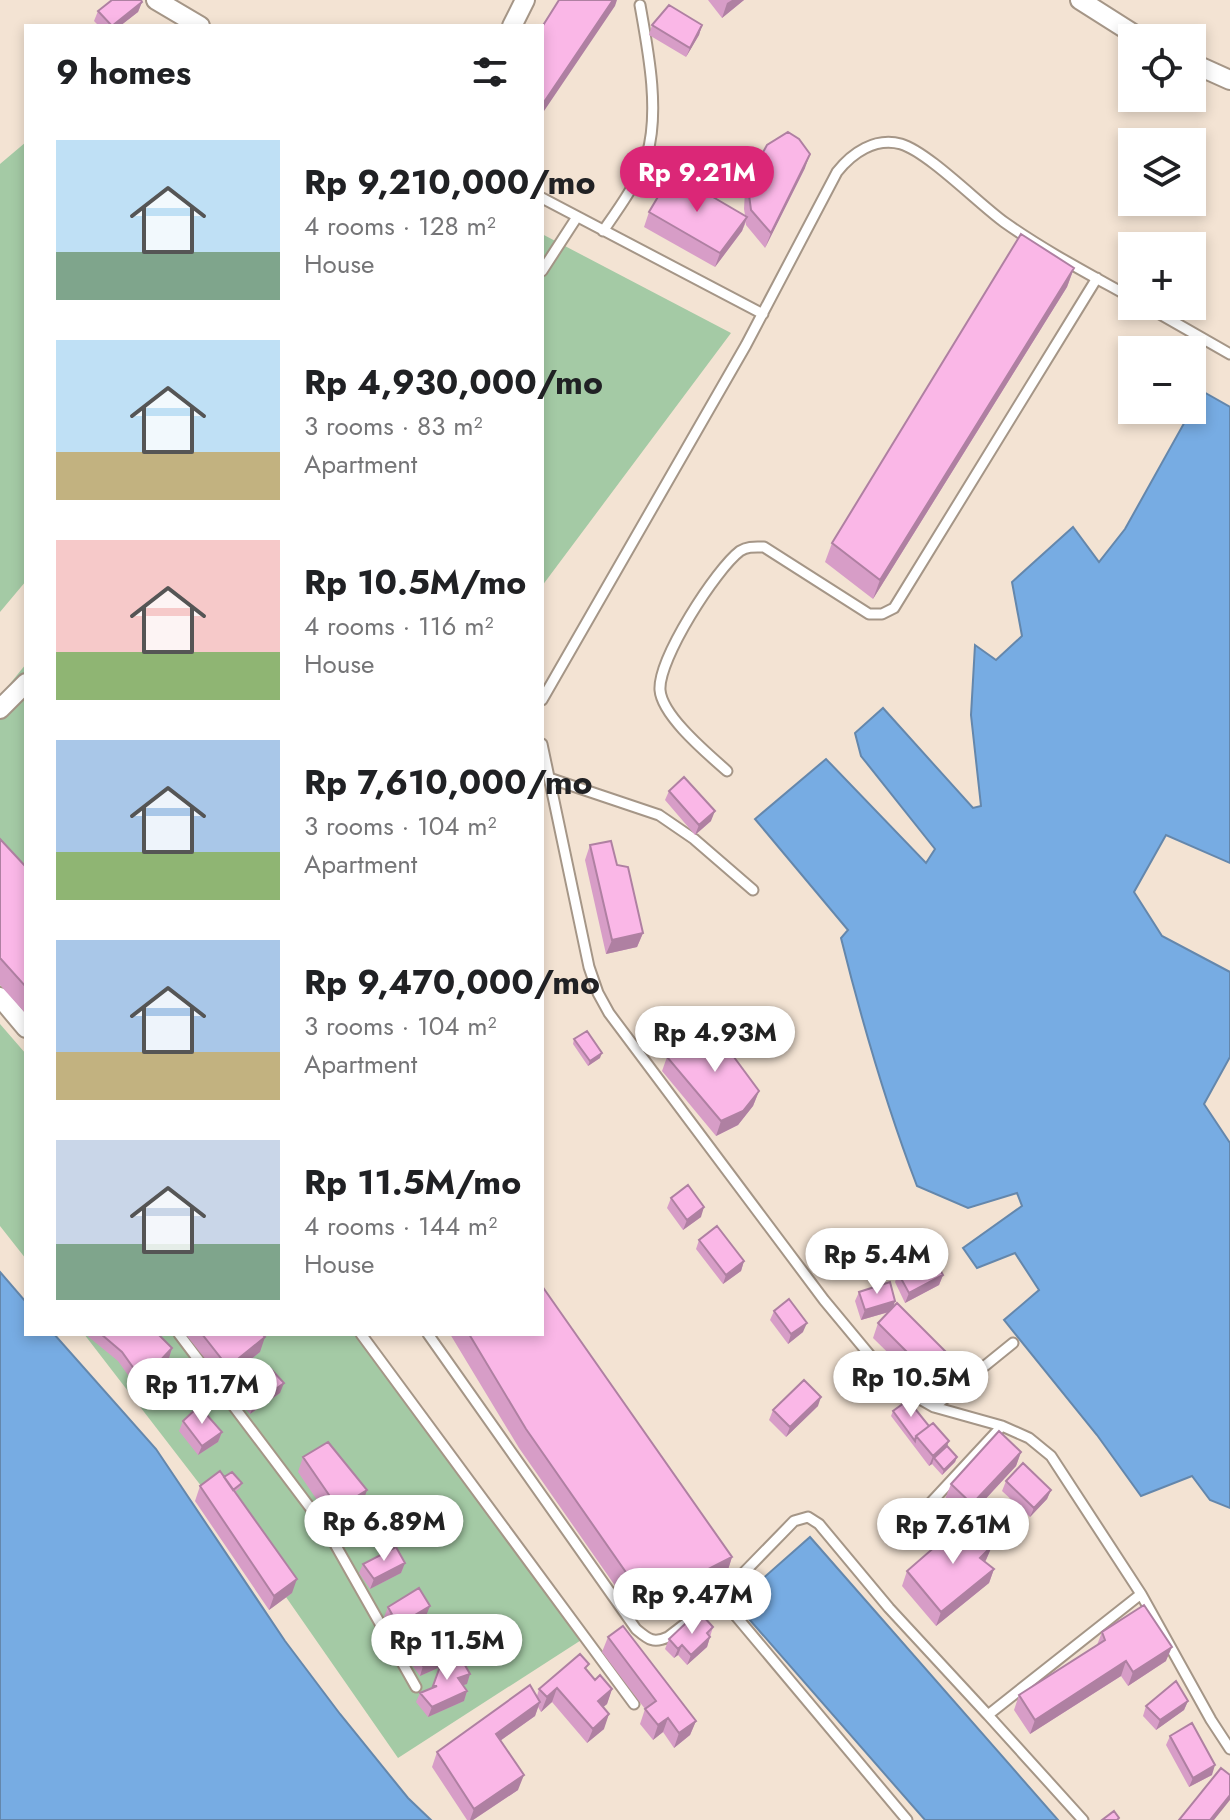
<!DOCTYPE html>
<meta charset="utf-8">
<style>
body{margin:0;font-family:Jost,sans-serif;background:#f2f2f2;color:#202124;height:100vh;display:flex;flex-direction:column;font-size:30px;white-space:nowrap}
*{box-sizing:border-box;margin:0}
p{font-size:26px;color:#757577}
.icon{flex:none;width:44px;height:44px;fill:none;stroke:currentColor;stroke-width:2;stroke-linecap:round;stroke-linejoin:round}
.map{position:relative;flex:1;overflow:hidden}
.details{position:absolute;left:24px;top:24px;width:520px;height:1312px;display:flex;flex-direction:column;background:#fff;border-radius:0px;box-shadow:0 4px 12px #0003}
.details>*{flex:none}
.fabs{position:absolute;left:1118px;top:24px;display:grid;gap:16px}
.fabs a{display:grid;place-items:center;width:88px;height:88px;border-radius:0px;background:#fff;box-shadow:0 4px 12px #0003;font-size:40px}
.price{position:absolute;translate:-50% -68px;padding:0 18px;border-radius:28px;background:#fff;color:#222;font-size:26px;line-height:52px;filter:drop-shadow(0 2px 4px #0008)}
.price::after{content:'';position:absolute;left:50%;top:48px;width:24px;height:18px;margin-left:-12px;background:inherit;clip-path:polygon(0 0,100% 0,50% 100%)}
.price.on{background:#db2777;color:#fff}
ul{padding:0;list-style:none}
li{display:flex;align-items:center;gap:24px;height:200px;padding:0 32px}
li span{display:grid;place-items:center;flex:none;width:224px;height:160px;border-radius:0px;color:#555}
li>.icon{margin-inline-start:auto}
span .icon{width:96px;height:96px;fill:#fffc;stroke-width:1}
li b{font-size:34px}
h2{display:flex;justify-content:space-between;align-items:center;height:96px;padding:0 32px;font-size:34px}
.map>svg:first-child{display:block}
</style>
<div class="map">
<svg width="1230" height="1820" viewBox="0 0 1230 1820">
<rect width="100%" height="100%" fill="#f3e3d3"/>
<path fill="#a4caa5" d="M26,142V581L0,612V164Z
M542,234L731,333L542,586Z
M26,664V1014L0,985V696Z
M0,1024L26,1054V1259L0,1226Z
M84,1334H368L589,1635L398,1758L279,1587Z"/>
<path fill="#77ace3" stroke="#6487ac" stroke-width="2" d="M1202,391L1230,407V863L1166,835L1134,892L1162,936L1230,972V1057L1204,1104L1230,1143V1508L1210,1500L1192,1476L1141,1496L1097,1435L1004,1320L1039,1290L1015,1253L977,1268L963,1248L1022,1206L1017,1193L968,1208L917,1186C886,1105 862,1022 841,938L848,930L755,819L826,759L926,863L935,849L861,756L855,733L883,708L973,808L981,806L971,715L975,645L996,660L1022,636L1012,582L1073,527L1099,562L1125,529Z
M0,1272L26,1302V1334H54L156,1449L285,1641L340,1714L408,1798L431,1820H0Z
M810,1537L1058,1820H925L735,1603Z"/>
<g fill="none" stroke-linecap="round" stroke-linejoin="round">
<defs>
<path id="service" d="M542,198L763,314
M603,231C619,208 638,182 647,155C660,110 648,50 640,5
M542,271L577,217
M1146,306L1230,354
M542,700L746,345L837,172C852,153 875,137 901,144C928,152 979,204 1004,222C1045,251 1089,274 1132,298
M542,744L589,967L598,993L609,1013L824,1300L878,1365L920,1399L934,1407L1002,1426L1029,1438L1051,1456L1141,1594L1211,1720L1230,1749
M727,771C708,754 662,716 660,690C658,659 716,569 740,551C748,546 755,547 764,547L869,614H882L894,608L1097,278
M549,778L659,815L694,839L753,890
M179,1334L327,1530L416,1687
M361,1334L634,1704
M428,1334L636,1629C648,1639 653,1644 668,1637L720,1597
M934,1407L1013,1343
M898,1538L1002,1426
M988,1715L1083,1820
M907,1820L720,1597L794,1521L808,1517L819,1524L889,1608L988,1715L1141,1594"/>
<path id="minor" d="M156,0L200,26
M1080,0L1140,38
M512,26L525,0
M1192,63L1230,80
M0,709L26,683
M0,997L26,1028"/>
</defs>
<use href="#service" stroke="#a59687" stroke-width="13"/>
<use href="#minor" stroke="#a59687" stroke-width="22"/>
<use href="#service" stroke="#fff" stroke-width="9"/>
<use href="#minor" stroke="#fff" stroke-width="18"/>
</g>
<path fill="#d79dc7" d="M708,0H744L722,18Z
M142,2L138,12L120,26H99L94,21L98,11Z
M652,25H702L699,35L686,57L649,35Z
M805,168L765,248L746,225V222L742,231L715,267L644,227L649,212L745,215L744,209L745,190L750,176Z
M1074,268L1067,287L873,599L825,562L832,543Z
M669,791L711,821L695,835L665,800Z
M0,839L26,867V1014L0,985Z
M590,845L617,865L643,933L637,947L606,954L585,860Z
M574,1039L600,1058L588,1066L573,1044Z
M667,1057L759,1091L753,1106L738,1125L716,1136L662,1071Z
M671,1198L701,1217L683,1230L667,1208Z
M699,1240L744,1261L741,1271L723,1284L696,1249Z
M898,1273L943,1275L939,1285L905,1303L895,1282Z
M859,1292L895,1301L893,1308L956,1362L950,1376L931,1395L873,1338L878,1323L889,1312L861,1320L855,1301Z
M774,1311L803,1332L788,1344L770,1320Z
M85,1334H158L172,1348L169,1358L138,1389L118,1361Z
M188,1334H262L260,1352L223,1381L187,1336Z
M450,1334H542L732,1557L726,1576L639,1620L519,1448Z
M241,1389L280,1393L250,1414L237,1399Z
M818,1406L786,1437L769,1420L773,1410Z
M893,1411L929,1426L949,1441L947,1446L957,1457L955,1462L942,1475L932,1464L929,1466L891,1416Z
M183,1421L222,1432L218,1442L198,1455L179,1431Z
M1021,1452L1016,1466L967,1519L945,1499L951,1484Z
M303,1457L362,1505L332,1522L298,1472Z
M224,1477L242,1483L240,1488L235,1492L292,1593L269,1610L195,1501L200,1486Z
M1006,1481L1051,1490L1047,1499L1030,1517L1002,1491Z
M992,1546L985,1562L994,1569L989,1583L936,1626L902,1586L907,1571Z
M405,1563L401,1573L370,1589L359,1573L363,1564Z
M388,1607L426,1616L394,1635L384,1617Z
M713,1627L707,1647L687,1665L678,1655L674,1658L665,1649L669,1639L690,1628Z
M422,1631L458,1659L467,1684L463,1685L467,1691L464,1701L428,1717L416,1702L420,1693L432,1688L440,1667L420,1676L408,1660L411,1650L422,1645L419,1641Z
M1102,1632L1166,1661L1128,1686L1121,1676L1030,1734L1014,1710L1019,1695L1097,1645Z
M608,1637L696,1721L690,1735L674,1748L663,1732L653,1740L640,1724L645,1709L602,1652Z
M587,1671L595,1680L612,1689L607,1704L603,1707L604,1729L587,1743L552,1702L541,1712L538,1707L535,1716L500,1741L518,1790L473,1820H467L432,1767L437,1752L537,1696L539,1689Z
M1188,1701L1184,1710L1156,1730L1143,1716L1146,1706Z
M1170,1736L1212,1775L1189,1787L1166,1745Z"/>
<path fill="#af80a2" d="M613,0H617L615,6L542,114V105Z
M732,0H744L722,18L727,3Z
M142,2L138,12L120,26H112Z
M702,25L699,35L686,57L690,48Z
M810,154L805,168L765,248L771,233Z
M747,217L742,231L715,267L720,253Z
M1074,268L1067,287L873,599L880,580Z
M715,811L711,821L695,835L699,825Z
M643,933L637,947L606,954L612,940Z
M602,1053L600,1058L588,1066L590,1061Z
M759,1091L753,1106L738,1125L716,1136L721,1121Z
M704,1207L701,1217L683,1230L687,1220Z
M744,1261L741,1271L723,1284L726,1275Z
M943,1275L939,1285L905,1303L909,1293Z
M895,1301L892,1311L861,1320L865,1310Z
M807,1323L803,1332L788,1344L791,1334Z
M265,1337L260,1352L223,1381L228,1367Z
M172,1348L169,1358L138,1389L142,1380Z
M956,1362L950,1376L931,1395L936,1381Z
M284,1383L280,1393L250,1414L254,1405Z
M821,1397L818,1406L786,1437L790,1427Z
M222,1432L218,1442L198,1455L202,1446Z
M949,1441L945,1451L934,1458L932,1464L929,1466L933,1456Z
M1021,1452L1016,1466L967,1519L972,1504Z
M957,1457L955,1462L942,1475L944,1470Z
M367,1490L362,1505L332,1522L338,1508Z
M1051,1490L1047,1499L1030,1517L1034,1508Z
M992,1546L986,1560L975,1572L980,1558Z
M732,1557L726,1576L639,1620L646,1601Z
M405,1563L401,1573L370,1589L374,1579Z
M994,1569L989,1583L936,1626L941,1612Z
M297,1579L292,1593L269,1610L274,1596Z
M430,1606L426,1616L394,1635L398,1625Z
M710,1637L707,1647L687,1665L691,1655Z
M682,1645L678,1655L674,1658L678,1649Z
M1172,1647L1166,1661L1128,1686L1133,1672Z
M461,1649L458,1659L420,1676L423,1666Z
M1126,1661L1121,1676L1030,1734L1035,1720Z
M470,1674L467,1684L454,1688L458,1678Z
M557,1688L552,1702L541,1712L547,1697Z
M612,1689L607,1704L593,1716L598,1701Z
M467,1691L464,1701L428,1717L432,1707Z
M1188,1701L1184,1710L1156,1730L1160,1720Z
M540,1702L535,1716L490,1748L496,1734Z
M609,1714L604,1729L587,1743L593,1729Z
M668,1718L663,1732L653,1740L658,1725Z
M696,1721L690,1735L674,1748L679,1733Z
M1215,1765L1212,1775L1189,1787L1193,1778Z
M524,1775L518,1790L473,1820H470L474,1809Z
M1230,1795V1800L1214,1820H1210Z"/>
<path fill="#fab7e7" stroke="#af80a2" stroke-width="2" d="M112,0H141L142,2L112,26L98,11Z
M559,0H613L542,105V27Z
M669,5L702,25L690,48L652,25Z
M788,132L799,139L810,154L771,233L751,210L749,195L750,176L767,145Z
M672,173L747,217L720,253L649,212Z
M1021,234L1074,268L880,580L832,543Z
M684,777L715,811L699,825L669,791Z
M0,839L26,867V987L0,958Z
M611,841L617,865L628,867L643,933L612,940L590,845Z
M711,1026L759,1091L743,1111L721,1121L667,1057Z
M587,1031L602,1053L590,1061L574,1039Z
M688,1185L704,1207L687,1220L671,1198Z
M717,1226L744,1261L726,1275L699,1240Z
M932,1255L943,1275L909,1293L898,1273Z
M890,1282L895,1301L865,1310L859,1292Z
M542,1286L732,1557L646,1601L526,1429L469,1334H542Z
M789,1299L807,1323L791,1334L774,1311Z
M897,1303L956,1362L936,1381L878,1323Z
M101,1334H158L172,1348L142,1380L122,1352Z
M202,1334H262L265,1337L228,1367Z
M271,1369L284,1383L254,1405L241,1389Z
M804,1380L821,1397L790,1427L773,1410Z
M908,1400L929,1426L916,1436L915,1441L893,1411Z
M199,1406L222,1432L202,1446L183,1421Z
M933,1423L949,1441L933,1456L916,1436Z
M999,1431L1021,1452L972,1504L951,1484Z
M328,1442L367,1490L338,1508L303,1457Z
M947,1446L957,1457L944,1470L934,1458Z
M1023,1463L1051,1490L1034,1508L1006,1481Z
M220,1471L297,1579L274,1596L200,1486Z
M232,1472L242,1483L233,1490L224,1477Z
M968,1518L992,1546L980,1558L994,1569L941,1612L907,1571Z
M396,1547L405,1563L374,1579L363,1564Z
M419,1588L430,1606L398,1625L388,1607Z
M1144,1605L1172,1647L1133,1672L1126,1661L1035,1720L1019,1695L1105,1640L1102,1632Z
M703,1616L713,1627L707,1633L710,1637L691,1655L682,1645L678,1649L669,1639L686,1623L690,1628Z
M441,1622L461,1649L423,1666L411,1650L429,1641L422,1631Z
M623,1626L696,1721L679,1733L668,1718L658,1725L645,1709L656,1701L608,1637Z
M580,1654L589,1664L585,1668L595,1680L600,1675L612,1689L598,1701L609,1714L593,1729L557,1688L547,1697L539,1689Z
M443,1658L462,1660L470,1674L458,1678L467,1691L432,1707L420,1693L437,1686H433Z
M1176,1681L1188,1701L1160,1720L1146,1706Z
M530,1685L540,1702L496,1734L524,1775L474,1809L437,1752Z
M1192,1723L1215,1765L1193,1778L1170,1736Z
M1221,1768L1230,1775V1795L1210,1820H1179Z
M1114,1811L1119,1818L1117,1820H1102Z"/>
</svg>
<div class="fabs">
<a><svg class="icon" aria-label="locate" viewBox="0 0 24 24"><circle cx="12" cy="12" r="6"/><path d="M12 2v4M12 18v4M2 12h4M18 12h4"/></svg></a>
<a><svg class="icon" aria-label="layers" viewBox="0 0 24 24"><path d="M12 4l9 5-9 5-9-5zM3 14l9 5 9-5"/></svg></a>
<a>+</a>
<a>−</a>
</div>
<b class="price on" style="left:697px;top:214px">Rp 9.21M</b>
<b class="price" style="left:715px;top:1074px">Rp 4.93M</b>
<b class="price" style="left:877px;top:1296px">Rp 5.4M</b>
<b class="price" style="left:911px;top:1419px">Rp 10.5M</b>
<b class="price" style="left:202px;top:1426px">Rp 11.7M</b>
<b class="price" style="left:384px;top:1563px">Rp 6.89M</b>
<b class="price" style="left:953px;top:1566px">Rp 7.61M</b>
<b class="price" style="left:692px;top:1636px">Rp 9.47M</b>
<b class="price" style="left:447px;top:1682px">Rp 11.5M</b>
<section class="details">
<h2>9 homes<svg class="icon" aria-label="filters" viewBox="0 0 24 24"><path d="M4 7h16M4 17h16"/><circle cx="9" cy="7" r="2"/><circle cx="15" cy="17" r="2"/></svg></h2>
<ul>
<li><span style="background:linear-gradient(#bfe0f5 70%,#7fa58c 0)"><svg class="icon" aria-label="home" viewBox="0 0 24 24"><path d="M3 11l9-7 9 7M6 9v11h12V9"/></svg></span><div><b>Rp 9,210,000/mo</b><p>4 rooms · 128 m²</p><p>House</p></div></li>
<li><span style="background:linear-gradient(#bfe0f5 70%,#c2b280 0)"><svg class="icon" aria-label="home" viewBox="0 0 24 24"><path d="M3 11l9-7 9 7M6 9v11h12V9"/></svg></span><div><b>Rp 4,930,000/mo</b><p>3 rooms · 83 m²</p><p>Apartment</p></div></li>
<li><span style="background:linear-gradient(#f6c9c9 70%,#8fb573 0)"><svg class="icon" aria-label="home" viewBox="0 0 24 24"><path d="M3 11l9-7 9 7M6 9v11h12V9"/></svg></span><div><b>Rp 10.5M/mo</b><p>4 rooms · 116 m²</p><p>House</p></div></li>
<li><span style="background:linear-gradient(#a9c7e8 70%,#8fb573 0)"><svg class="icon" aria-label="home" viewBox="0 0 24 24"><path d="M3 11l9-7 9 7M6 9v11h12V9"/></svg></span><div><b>Rp 7,610,000/mo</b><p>3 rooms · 104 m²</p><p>Apartment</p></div></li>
<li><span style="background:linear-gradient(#a9c7e8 70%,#c2b280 0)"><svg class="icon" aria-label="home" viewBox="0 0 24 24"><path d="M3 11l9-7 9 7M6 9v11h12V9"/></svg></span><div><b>Rp 9,470,000/mo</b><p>3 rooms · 104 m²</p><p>Apartment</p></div></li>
<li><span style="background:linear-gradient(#c9d6e8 65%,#7fa58c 0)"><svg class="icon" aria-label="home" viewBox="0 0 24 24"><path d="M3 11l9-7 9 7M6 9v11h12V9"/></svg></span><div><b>Rp 11.5M/mo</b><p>4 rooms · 144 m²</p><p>House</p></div></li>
</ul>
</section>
</div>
